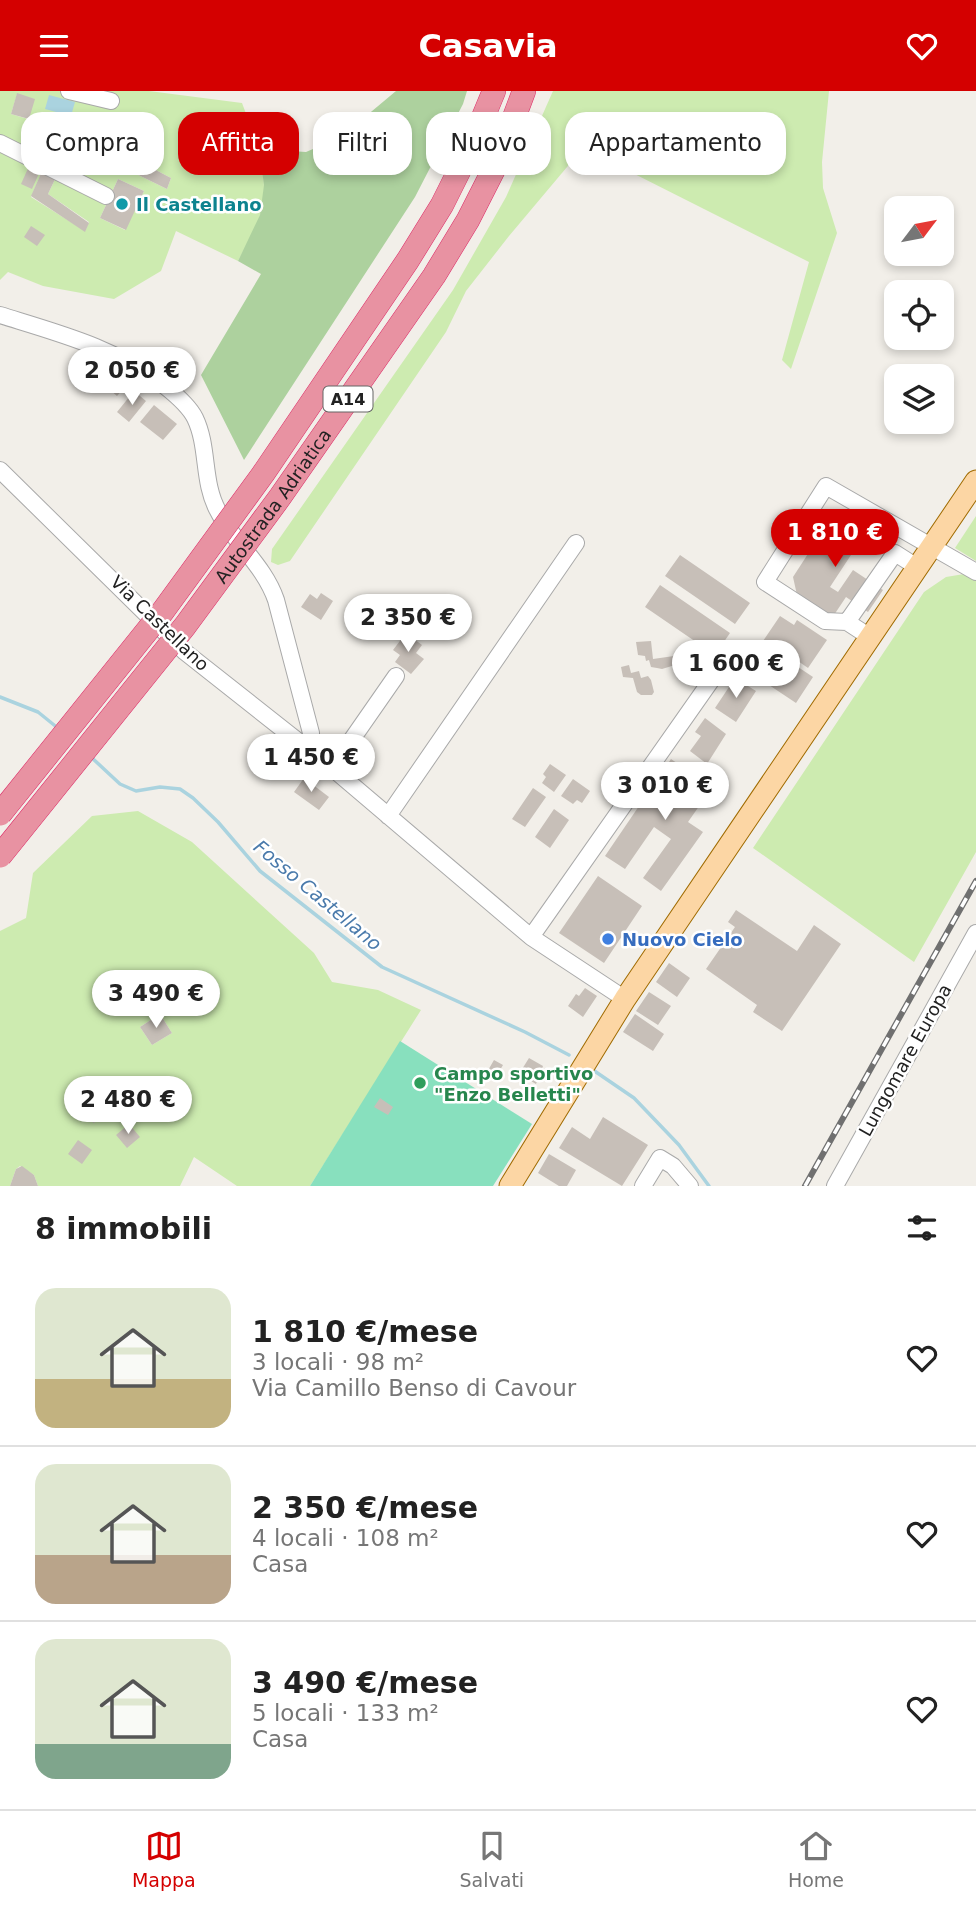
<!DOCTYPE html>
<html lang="it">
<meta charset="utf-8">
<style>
body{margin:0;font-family:"DejaVu Sans",sans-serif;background:#f6f6f6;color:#222;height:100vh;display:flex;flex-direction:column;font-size:26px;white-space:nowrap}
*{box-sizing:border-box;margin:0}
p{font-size:23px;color:#767676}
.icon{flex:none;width:38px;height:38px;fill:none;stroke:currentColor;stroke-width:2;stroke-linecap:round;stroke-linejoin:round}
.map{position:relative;height:1095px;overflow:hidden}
.details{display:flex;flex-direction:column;background:#fff;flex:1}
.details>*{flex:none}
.banner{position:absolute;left:21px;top:21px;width:934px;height:63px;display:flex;gap:14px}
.needle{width:46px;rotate:58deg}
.controls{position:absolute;left:884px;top:105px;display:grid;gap:14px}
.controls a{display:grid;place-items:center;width:70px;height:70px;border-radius:14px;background:#fff;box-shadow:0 4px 10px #0003;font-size:35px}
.price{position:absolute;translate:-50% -60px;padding:0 16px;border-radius:24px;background:#fff;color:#222;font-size:23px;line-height:46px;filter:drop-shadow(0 2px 4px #0008)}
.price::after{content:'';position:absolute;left:50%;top:42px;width:21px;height:16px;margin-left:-10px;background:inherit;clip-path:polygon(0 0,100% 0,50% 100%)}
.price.on{background:#d40000;color:#fff}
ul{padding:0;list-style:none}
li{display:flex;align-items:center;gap:21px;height:175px;padding:0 35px}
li+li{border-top:2px solid #e0e0e0}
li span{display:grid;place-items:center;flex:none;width:196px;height:140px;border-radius:21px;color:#555}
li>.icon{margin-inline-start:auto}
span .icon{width:84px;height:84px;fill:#fffc;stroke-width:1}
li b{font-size:30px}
h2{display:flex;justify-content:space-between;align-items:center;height:84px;padding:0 35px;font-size:30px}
.tag{padding:0 24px;border-radius:21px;background:#fff;box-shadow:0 4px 10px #0003;font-size:24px;line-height:63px}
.tag.on{background:#d40000;color:#fff}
header{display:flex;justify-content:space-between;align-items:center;height:91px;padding:0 35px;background:#d40000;color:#fff;font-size:32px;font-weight:800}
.dock{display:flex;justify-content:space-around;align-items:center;height:98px;border-top:2px solid #e0e0e0;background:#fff;font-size:19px;color:#767676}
.dock a{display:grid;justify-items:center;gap:4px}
.dock .on{color:#d40000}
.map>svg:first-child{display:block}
</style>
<header><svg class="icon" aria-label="menu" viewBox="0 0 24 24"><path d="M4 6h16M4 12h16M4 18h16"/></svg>Casavia<svg class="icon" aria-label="heart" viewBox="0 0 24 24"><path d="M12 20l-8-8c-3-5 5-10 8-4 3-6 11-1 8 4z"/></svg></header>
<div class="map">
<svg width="976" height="1095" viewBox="0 0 976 1095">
<rect width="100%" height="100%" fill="#f2efe9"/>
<path fill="#cdebb0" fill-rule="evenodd" d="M0,0H149L242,12C255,47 272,87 260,125C254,141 245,156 238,170L176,140L161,180L114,208L43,195L8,181L0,189ZM17,3L34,8L28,28L11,23ZM59,43L125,63L171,87L167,98L120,75L74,60L67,61L60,77L47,71ZM43,78L57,84L48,103L89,131L85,140L31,106ZM118,88L144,100L125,139L100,127Z
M553,0H829L822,71L823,97L837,142L791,278L782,269L809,171L583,57L509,145L466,200L446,241L290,470L278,474L271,471L272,458L453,199L506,106Z
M976,425V470L955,457Z
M964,483L976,490V761L914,871L753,757L924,501L946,486Z
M138,720L192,751L314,862L332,891L378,899L421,919L310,1095H237L194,1066L180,1095H38L34,1084L20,1075L16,1078L10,1095H0V840L26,827L33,782L92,725ZM160,923L172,942L152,954L140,936ZM92,1000L109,1013L94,1032L77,1019Z"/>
<path fill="#add19e" d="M396,0H467L463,13L415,106L244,369L201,284L261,183L238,170L260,124L264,94L259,58L306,61L341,46Z"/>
<path fill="#88e0be" d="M400,950L532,1033L493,1095H310Z"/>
<path fill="#aad3df" d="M49,4L75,11L71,25L45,18Z"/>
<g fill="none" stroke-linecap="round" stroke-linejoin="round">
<path stroke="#aad3df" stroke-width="3.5" d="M0,606L38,621L59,638
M91,666L120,693L136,700L160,696L180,698L193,707L218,731L260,780L382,876L525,941L569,964
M593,979L634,1007L679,1054L709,1095"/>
</g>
<path fill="#c7bfb8" d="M17,2L35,8L29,28L11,23Z
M59,43L125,63L171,87L167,98L120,75L74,60L67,61L60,77L46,71Z
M30,73L41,78L32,98L21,93Z
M43,78L57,84L48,103L89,132L85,141L31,105Z
M118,88L144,100L126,139L100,127Z
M31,135L45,144L37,155L24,146Z
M128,278L135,285L117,305L110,299Z
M134,300L146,310L129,331L117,321Z
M154,314L177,333L163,349L140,331Z
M837,418L868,438L830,496L838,501L853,479L883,499L868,521L846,506L832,527L797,504L793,486Z
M680,464L750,512L735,533L665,485Z
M660,494L730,542L715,564L645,516Z
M321,502L333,510L321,529L301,516L310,503L317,508Z
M780,525L794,534L797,529L827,549L808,577L785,561L769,586L748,572Z
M406,542L422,554L416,562L424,568L411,583L395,571L400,564L393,559Z
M651,550L653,568L674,565L675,574L662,578L657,577L651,576L649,569L646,570L645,565L638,564L636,551Z
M786,568L813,586L796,612L769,594Z
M629,574L631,582L639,580L641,587L648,585L651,589L654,601L652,604H641L637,601L633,587L623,586L621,576Z
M735,587L756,600L736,631L715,617Z
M705,627L726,643L707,673L690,660L701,645L695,641Z
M671,668L719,701L709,716L702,711L688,731L703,741L661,800L643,787L671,748L654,736L625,778L605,765Z
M550,673L566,684L554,701L542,692L546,686L543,683Z
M304,687L329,706L319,719L294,701Z
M573,688L590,700L582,712L577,709L573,713L561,705Z
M533,697L546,706L525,736L512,728Z
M554,718L569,729L550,757L535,746Z
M598,785L642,815L604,872L559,842Z
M736,819L797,860L814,834L841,853L782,940L753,921L757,914L706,878L735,836L728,831Z
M669,872L690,887L677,906L656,891Z
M585,897L597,905L583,926L568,915L576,903L579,905Z
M649,901L671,915L658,934L636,920Z
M160,923L172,942L152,954L140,936Z
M635,923L664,943L653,960L623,941Z
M529,967L543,975L536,993L519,983Z
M494,969L503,974L496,986L487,981Z
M92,1000L109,1013L94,1032L77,1018Z
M380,1007L393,1016L388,1024L374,1016Z
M603,1026L648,1054L622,1095L559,1057L572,1036L590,1048Z
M129,1033L140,1046L127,1057L116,1044Z
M78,1049L92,1059L82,1073L68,1063Z
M549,1063L576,1079L567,1095H559L538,1082Z
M22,1075L34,1084L38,1095H10L16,1078Z"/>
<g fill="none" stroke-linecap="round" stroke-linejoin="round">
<defs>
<path id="minor" d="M69,0L111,10
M0,52L106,105
M0,224C58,242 117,257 166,296C176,304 189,315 195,327C209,356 202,391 218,420C234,452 264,474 276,509L311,642L310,658
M0,379L185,561L332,677L531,846L625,908
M847,531L895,462L917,476
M870,546L847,531L825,530L765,491L826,395L976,481
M332,677L396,585
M388,725L576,452
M531,846L722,574
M643,1095L660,1067L673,1075L690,1095
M835,1095L976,842"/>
<path id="major" d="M510,1095L625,908L976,390"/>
<path id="highway" d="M470,58L494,0
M497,72L524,0"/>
</defs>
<use href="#minor" stroke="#a9a9a9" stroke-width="18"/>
<use href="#major" stroke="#a06b00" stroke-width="23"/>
<use href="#highway" stroke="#dc2a67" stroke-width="24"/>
<use href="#minor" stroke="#fff" stroke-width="16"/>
<use href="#major" stroke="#fcd6a4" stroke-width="21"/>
<use href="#highway" stroke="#e892a2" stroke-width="23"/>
<defs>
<path id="rail" d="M805,1095L976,790"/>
</defs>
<use href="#rail" stroke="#707070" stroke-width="6"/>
<use href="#rail" stroke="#fff" stroke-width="3.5" stroke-dasharray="10" stroke-linecap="butt"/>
<defs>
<g id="highway-bridge">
<path d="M0,723L163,520L263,383L408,169L442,114L470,58"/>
<path id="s1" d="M0,765L185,535L280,406L434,185L468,129L497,72"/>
</g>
</defs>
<use href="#highway-bridge" stroke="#dc2a67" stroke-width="24" stroke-linecap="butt"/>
<use href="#highway-bridge" stroke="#e892a2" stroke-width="23"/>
</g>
<circle fill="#0f9aa8" stroke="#fff" stroke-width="2.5" cx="122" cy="113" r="7"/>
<circle fill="#3f7fe0" stroke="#fff" stroke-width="2.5" cx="608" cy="848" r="7"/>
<circle fill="#2e9e5b" stroke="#fff" stroke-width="2.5" cx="420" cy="992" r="7"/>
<g text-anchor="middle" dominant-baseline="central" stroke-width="5" stroke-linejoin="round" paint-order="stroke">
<rect fill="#fff" stroke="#646464" stroke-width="2" x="323.5" y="295.5" width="49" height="25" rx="5"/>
<g font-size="16" font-weight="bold" fill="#222">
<text x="348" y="308">A14</text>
</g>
<g font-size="18" font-weight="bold" fill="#0d838f" stroke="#fff" text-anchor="start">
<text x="136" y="113">Il Castellano</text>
</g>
<g font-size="18" fill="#222" stroke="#fff">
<text stroke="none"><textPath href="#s1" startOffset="444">Autostrada Adriatica</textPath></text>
<text transform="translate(160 532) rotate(44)">Via Castellano</text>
<text transform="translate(905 969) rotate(-61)">Lungomare Europa</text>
</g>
<g font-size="18" font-weight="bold" fill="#366cbe" stroke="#fff" text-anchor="start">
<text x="622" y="848">Nuovo Cielo</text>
</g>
<g font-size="18" font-weight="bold" fill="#27864d" stroke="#fff" text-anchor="start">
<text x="434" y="982">Campo sportivo<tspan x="434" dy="21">"Enzo Belletti"</tspan></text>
</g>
<g font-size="19" font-style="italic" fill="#4a7aab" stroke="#fff">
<text transform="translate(318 804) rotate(40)">Fosso Castellano</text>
</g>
</g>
</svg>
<div class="controls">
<a><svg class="needle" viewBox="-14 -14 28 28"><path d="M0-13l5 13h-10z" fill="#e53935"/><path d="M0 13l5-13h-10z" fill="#767676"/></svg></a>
<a><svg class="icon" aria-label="locate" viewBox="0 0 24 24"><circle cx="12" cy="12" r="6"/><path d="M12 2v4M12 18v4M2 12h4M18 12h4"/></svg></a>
<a><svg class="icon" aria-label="layers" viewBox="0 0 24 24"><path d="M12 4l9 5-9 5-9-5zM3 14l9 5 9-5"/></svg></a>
</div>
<b class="price" style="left:132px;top:316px">2 050 €</b>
<b class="price on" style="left:835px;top:478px">1 810 €</b>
<b class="price" style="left:408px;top:563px">2 350 €</b>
<b class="price" style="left:736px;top:609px">1 600 €</b>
<b class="price" style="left:311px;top:703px">1 450 €</b>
<b class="price" style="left:665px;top:731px">3 010 €</b>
<b class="price" style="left:156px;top:939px">3 490 €</b>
<b class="price" style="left:128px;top:1045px">2 480 €</b>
<div class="banner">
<a class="tag">Compra</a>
<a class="tag on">Affitta</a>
<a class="tag">Filtri</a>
<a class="tag">Nuovo</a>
<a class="tag">Appartamento</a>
</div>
</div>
<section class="details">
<h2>8 immobili<svg class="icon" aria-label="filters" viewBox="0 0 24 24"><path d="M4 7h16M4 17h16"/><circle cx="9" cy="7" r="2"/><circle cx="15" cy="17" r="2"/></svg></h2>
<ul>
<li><span style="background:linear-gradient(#dfe7d0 65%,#c2b280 0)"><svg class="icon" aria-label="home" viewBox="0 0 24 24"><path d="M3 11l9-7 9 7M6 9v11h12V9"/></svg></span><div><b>1 810 €/mese</b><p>3 locali · 98 m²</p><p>Via Camillo Benso di Cavour</p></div><svg class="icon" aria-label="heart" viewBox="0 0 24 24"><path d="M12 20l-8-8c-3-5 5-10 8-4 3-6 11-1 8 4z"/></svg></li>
<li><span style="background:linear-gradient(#dfe7d0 65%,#b9a48a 0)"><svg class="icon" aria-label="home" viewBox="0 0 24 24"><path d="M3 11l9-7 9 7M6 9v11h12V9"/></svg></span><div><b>2 350 €/mese</b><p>4 locali · 108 m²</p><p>Casa</p></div><svg class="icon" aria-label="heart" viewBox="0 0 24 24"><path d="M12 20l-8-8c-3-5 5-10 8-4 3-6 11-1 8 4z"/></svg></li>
<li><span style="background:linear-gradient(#dfe7d0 75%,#7fa58c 0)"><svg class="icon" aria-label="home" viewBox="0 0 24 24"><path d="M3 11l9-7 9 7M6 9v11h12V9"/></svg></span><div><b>3 490 €/mese</b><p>5 locali · 133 m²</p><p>Casa</p></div><svg class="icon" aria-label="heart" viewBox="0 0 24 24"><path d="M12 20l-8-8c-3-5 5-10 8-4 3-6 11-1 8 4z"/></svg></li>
</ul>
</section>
<nav class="dock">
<a class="on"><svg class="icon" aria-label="map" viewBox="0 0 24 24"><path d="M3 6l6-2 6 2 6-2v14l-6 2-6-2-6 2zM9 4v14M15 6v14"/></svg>Mappa</a>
<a><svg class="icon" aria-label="saved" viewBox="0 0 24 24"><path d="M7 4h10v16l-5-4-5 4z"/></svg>Salvati</a>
<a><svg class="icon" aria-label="home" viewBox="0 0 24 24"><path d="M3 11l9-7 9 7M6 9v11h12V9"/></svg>Home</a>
</nav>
